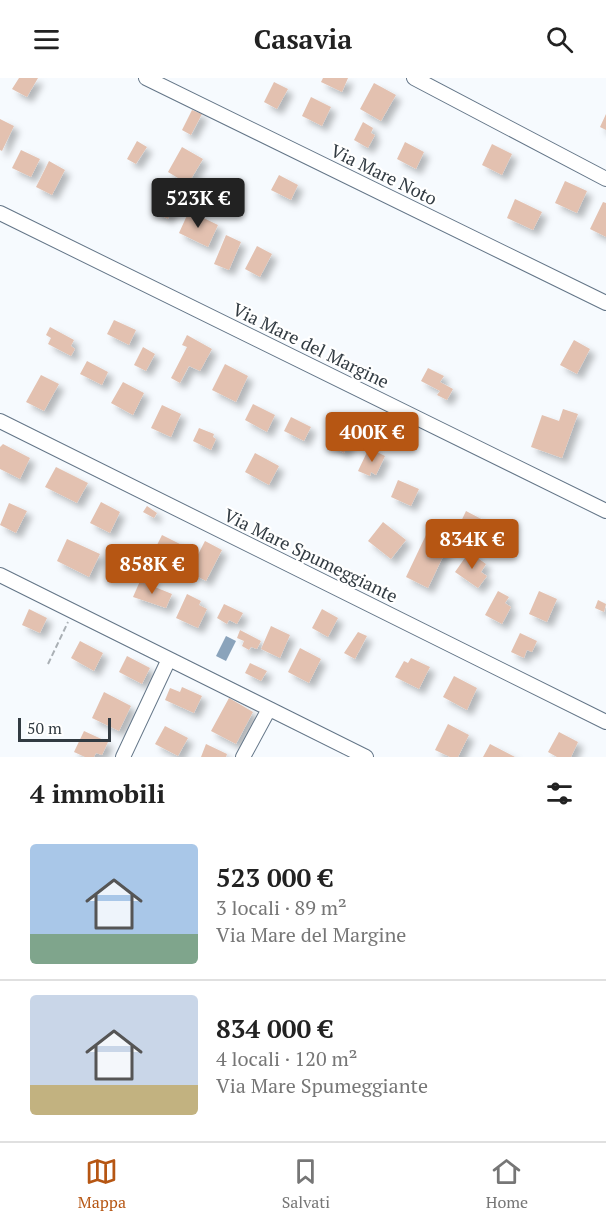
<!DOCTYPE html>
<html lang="it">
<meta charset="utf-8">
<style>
body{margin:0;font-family:"PT Serif",serif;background:#f6f6f6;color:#222;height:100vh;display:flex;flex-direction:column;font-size:22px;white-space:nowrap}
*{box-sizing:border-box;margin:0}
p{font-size:20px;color:#767676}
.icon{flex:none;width:33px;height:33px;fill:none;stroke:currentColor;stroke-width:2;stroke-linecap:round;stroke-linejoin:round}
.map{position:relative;height:679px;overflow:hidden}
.drawer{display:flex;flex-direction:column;background:#fff;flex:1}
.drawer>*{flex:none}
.scale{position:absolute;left:18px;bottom:15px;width:93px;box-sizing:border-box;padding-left:6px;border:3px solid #323b42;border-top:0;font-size:16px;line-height:21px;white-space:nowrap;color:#323b42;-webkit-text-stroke:4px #fff;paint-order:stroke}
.price{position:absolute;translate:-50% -51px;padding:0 14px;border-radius:6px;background:#b65613;color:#fff;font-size:20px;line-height:39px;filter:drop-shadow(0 2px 3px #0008)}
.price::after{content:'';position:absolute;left:50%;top:36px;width:18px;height:14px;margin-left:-9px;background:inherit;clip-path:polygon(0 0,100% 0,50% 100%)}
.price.active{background:#222;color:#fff}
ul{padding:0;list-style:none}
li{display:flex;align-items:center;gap:18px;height:150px;padding:0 30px}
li+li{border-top:2px solid #e0e0e0}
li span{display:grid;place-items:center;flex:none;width:168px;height:120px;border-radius:6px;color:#555}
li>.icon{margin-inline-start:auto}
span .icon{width:72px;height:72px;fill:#fffc;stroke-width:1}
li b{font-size:26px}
h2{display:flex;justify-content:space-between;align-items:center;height:72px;padding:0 30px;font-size:26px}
header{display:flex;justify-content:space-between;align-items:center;height:78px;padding:0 30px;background:#fff;font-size:27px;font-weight:600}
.menu{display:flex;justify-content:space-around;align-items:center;height:84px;border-top:2px solid #e0e0e0;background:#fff;font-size:16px;color:#767676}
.menu a{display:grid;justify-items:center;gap:3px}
.menu .active{color:#b65613}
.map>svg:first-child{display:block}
</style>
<header><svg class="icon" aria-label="menu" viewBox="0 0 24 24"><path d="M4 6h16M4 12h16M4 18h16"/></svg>Casavia<svg class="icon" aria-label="search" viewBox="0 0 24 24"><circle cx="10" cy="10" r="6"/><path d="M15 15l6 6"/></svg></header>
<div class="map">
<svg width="606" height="679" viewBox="0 0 606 679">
<defs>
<filter id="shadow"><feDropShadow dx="5.5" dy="5.5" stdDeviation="3" flood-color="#0004"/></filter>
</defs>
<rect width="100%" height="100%" fill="#f6fafe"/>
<path fill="#8aa3bb" d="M226,558L236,563L226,583L216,578Z"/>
<path fill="#e3c1b0" filter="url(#shadow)" d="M19,0H38L27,19L12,11Z
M323,0H348L342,14L321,4Z
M274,4L288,11L277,31L264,24Z
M374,5L396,17L381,43L360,31Z
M311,19L331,29L322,48L302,38Z
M192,32L202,36L191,57L182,52Z
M606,36V52L600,49Z
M0,41L14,48L2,73L0,72Z
M363,44L373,50L371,55L375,57L368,70L354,62Z
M137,63L147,69L136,86L127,81Z
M405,64L424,74L416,91L397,81Z
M492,66L512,76L502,97L482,87Z
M182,69L203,81L188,106L168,94Z
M21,72L40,81L31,99L12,90Z
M49,83L65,92L52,117L36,109Z
M279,97L298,107L291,122L271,112Z
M565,103L587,113L577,135L555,125Z
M161,119L175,126L168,141L154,134Z
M515,121L542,134L533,152L507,140Z
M603,124L606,125V159L590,151Z
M189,133L218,147L208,169L179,155Z
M226,157L241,164L229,192L214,186Z
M257,168L272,176L260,199L245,191Z
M114,242L136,252L129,267L107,256Z
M50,249L74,262L71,268L75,271L71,278L48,266L51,260L46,257Z
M187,257L212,271L200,293L189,288L180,305L171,300L187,269L182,267Z
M574,262L590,271L577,296L560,287Z
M143,269L155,276L146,293L134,287Z
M87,283L108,294L102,307L80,296Z
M225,286L248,298L236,324L212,312Z
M428,290L444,298L440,304L453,311L447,322L437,317L440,313L421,303Z
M41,297L59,306L44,333L26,324Z
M123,304L144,315L133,337L111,325Z
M253,326L275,337L267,354L245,342Z
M162,327L181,336L171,359L151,350Z
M563,331L578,336L562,380L531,369L542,337L559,343Z
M291,339L311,349L304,363L284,353Z
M338,347L354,356L344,375L328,366Z
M199,350L214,356L213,359L216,361L211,372L193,363Z
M3,366L30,380L20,401L0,391V369Z
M369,370L385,378L376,397L371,394L370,398L358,393Z
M255,375L279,388L269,407L245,394Z
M56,389L88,405L77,425L45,409Z
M398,402L419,411L411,428L391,419Z
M101,424L120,434L110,455L90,445Z
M9,425L27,433L16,455L0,447Z
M147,428L157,435L154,440L143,434Z
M466,433L485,443L480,451L489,455L483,467L456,454Z
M383,444L406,462L391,481L368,463Z
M162,457L184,468L173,488L152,477Z
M426,457L448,468L428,510L406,499Z
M67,461L100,476L89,499L57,483Z
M205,463L222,472L206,503L189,494Z
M469,474L486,486L481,494L487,498L478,510L455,494Z
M140,503L172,516L166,530L133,519Z
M498,513L509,519L505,525L511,529L502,546L485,537Z
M539,513L557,521L547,544L529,536Z
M187,516L201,523L199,527L207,531L198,550L176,540Z
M598,522L606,526L604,534L595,530Z
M224,526L243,535L237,546L229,542L227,546L217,540Z
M29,531L47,540L40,555L22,547Z
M322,531L338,540L328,559L312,550Z
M271,548L290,557L280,580L261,571Z
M240,552L261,563L257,571L251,569L249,572L242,568L244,563L237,560Z
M358,554L367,558L355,581L344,575Z
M520,555L537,563L532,574L527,572L524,580L511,574Z
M80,563L103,575L94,593L71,580Z
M300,570L321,581L309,605L288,594Z
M127,578L150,590L142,606L119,594Z
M411,580L430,589L419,611L395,599L404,583L408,585Z
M250,585L267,593L261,603L245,595Z
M454,598L477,610L467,632L443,619Z
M182,609L202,618L194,635L165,622L170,610L180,614Z
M104,614L131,628L119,653L92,640Z
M229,620L253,634L236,666L211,653Z
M448,646L469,657L458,679H450L435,672Z
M165,648L188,660L178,678L155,666Z
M84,653L108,664L102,677L96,675L94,679H85L74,674Z
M559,654L578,664L571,679H557L548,674Z
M206,666L227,676L226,679H201Z
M490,666L515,679H483Z"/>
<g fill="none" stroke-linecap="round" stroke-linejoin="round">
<defs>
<path id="street" d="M146,0L606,225
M414,0L606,101
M0,135L606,433
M0,343L606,644
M0,497L366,679
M123,679L169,581
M243,679L269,631"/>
</defs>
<use href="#street" stroke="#647688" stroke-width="16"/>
<path stroke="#aab0b5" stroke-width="2" stroke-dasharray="6 3" stroke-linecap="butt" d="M48,586L68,544"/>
<use href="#street" stroke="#fff" stroke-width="14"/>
</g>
<g text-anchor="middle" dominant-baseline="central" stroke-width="4.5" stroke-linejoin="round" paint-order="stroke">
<g font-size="18" fill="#323b42" stroke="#fff">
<text transform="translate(384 96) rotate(26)">Via Mare Noto</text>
<text transform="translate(311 267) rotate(26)">Via Mare del Margine</text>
<text transform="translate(311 477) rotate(26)">Via Mare Spumeggiante</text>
</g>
</g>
</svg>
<div class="scale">50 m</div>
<b class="price active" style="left:198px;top:151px">523K €</b>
<b class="price" style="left:372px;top:385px">400K €</b>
<b class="price" style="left:472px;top:492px">834K €</b>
<b class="price" style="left:152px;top:517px">858K €</b>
</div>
<section class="drawer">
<h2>4 immobili<svg class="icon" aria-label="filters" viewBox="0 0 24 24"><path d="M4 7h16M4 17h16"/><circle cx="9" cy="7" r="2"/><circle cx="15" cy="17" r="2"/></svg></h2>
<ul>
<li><span style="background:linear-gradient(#a9c7e8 75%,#7fa58c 0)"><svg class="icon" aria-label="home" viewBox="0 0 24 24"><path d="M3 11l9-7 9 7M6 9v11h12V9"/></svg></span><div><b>523 000 €</b><p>3 locali · 89 m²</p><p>Via Mare del Margine</p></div></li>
<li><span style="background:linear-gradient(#c9d6e8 75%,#c2b280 0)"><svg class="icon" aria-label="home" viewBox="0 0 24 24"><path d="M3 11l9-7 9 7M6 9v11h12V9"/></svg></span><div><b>834 000 €</b><p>4 locali · 120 m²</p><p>Via Mare Spumeggiante</p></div></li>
</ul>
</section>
<nav class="menu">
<a class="active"><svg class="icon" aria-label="map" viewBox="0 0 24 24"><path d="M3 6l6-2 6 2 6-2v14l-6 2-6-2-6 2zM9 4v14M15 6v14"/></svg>Mappa</a>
<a><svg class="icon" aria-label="saved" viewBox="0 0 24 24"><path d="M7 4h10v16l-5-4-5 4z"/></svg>Salvati</a>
<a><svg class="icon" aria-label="home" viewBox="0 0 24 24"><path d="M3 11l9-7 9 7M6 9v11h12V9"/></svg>Home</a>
</nav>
